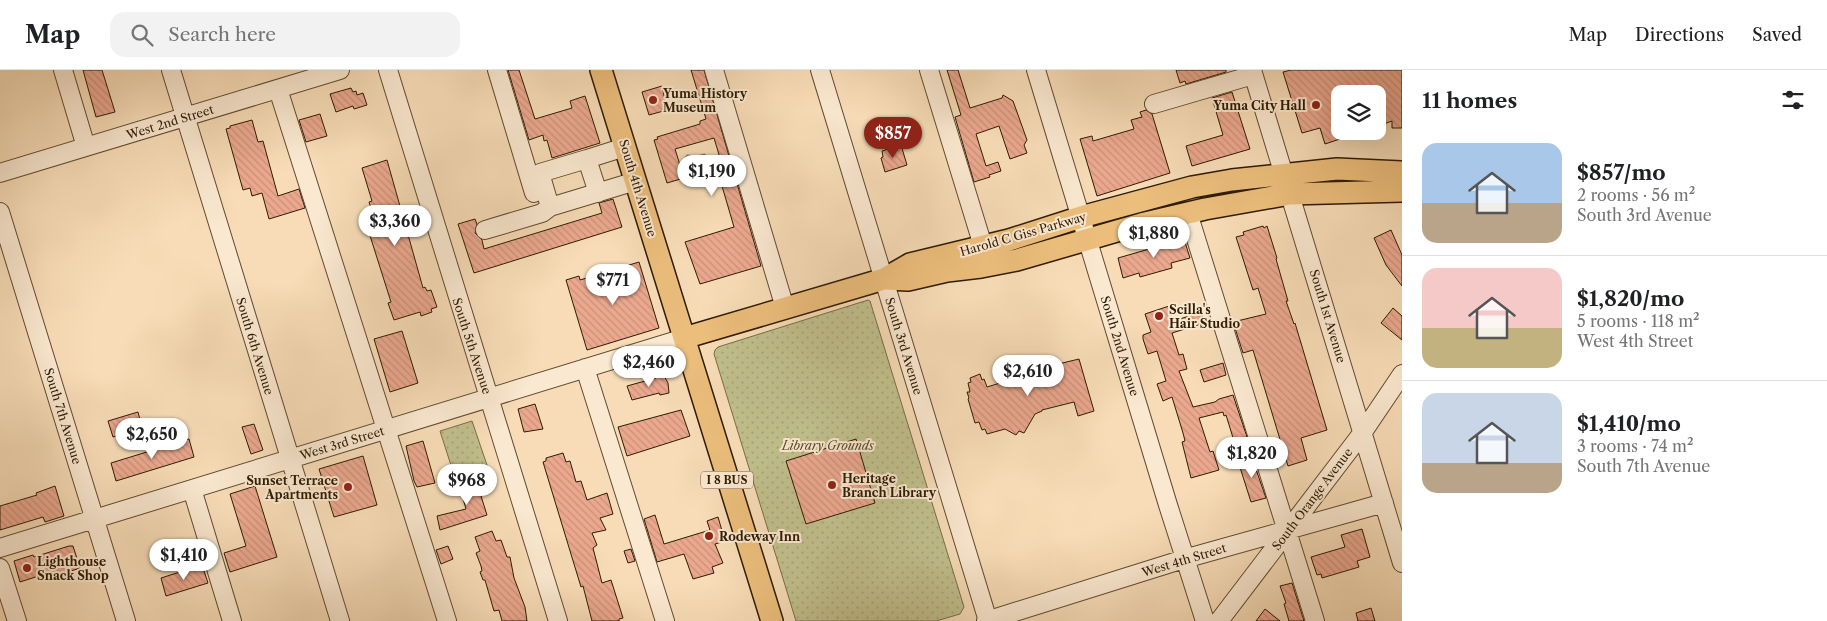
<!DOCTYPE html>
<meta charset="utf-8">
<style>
body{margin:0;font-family:"Libre Caslon Text",serif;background:#f2f2f2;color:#202124;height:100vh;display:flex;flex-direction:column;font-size:19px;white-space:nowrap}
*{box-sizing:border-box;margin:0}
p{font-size:16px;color:#757577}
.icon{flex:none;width:28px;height:28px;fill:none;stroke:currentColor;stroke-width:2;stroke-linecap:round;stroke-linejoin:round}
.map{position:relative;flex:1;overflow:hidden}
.drawer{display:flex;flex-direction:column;background:#fff;width:425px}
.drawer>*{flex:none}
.controls{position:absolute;left:1331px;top:15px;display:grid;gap:10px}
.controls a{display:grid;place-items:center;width:55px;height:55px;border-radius:10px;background:#fff;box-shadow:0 5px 20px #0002;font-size:25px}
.price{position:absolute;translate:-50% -42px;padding:0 11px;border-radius:18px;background:#fff;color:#222;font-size:16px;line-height:32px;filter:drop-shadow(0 1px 2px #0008)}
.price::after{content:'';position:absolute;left:50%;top:30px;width:15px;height:11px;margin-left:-8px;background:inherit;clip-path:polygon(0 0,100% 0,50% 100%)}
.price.current{background:#8f2418;color:#fff}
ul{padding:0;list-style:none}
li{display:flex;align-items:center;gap:15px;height:125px;padding:0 20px}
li+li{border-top:1px solid #e0e0e0}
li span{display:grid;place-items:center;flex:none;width:140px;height:100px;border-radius:15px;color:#555}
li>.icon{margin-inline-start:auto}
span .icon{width:60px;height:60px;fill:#fffc;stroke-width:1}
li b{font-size:21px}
h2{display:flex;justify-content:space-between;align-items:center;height:60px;padding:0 20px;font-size:21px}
header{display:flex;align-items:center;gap:30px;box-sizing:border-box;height:70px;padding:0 25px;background:#fff;border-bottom:1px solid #e0e0e0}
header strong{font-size:24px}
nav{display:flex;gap:28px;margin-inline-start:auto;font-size:18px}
.search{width:350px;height:45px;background:#f2f2f2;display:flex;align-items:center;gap:12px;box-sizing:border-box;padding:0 18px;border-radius:15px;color:#757577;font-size:19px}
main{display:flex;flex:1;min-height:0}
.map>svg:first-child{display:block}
</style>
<header>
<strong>Map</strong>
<div class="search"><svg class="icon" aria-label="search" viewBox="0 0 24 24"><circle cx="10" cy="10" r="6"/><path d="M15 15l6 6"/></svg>Search here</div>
<nav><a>Map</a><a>Directions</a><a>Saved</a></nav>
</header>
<main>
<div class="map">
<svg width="1402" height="551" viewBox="0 0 1402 551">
<defs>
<pattern id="park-dots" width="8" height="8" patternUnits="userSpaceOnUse" patternTransform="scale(1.25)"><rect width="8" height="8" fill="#c0bf8c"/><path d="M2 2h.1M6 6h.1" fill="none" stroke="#a5a477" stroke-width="1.8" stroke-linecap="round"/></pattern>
<pattern id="water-rules" width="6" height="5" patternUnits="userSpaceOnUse" patternTransform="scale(1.25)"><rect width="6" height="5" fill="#a3b8ba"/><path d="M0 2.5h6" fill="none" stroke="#859595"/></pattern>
<pattern id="building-back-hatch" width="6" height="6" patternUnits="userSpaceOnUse" patternTransform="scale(1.25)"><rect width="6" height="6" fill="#eba88f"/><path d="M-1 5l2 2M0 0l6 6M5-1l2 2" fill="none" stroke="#ca907a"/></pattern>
</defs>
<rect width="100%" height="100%" fill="#f7dcb7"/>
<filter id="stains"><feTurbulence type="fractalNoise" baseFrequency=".004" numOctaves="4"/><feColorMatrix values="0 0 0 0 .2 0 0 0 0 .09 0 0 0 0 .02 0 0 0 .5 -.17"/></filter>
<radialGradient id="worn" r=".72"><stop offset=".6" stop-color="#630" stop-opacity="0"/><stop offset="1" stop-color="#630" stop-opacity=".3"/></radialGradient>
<path fill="url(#park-dots)" stroke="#776d48" d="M868,230L870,231L964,537L960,544L936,551H796L714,284L715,280L718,277Z
M472,351L489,401L456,411L440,361Z"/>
<path fill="url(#water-rules)" stroke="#747971" d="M705,84L707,92L698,95L686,92L685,88L687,85L697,86Z"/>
<path fill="url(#building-back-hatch)" stroke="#2e1b03" d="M83,0H102L115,42L96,47Z
M508,0H519L535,49L572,38L570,31L585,26L600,73L552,88L547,70L544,71L543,65L529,70Z
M691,0H704L761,196L700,214L685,172L734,157L717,99L721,98L718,89L720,88L714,68L675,79L684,108L667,113L654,70L658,69L657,67L700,54V51L706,49Z
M947,0H958L970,38L1002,28L1003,25L1013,31L1027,70L1024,75L1027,83L1010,89L999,56L976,64L986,96L998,92L1001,101L989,105L990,107L974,112L955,47L961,45Z
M1176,0H1226V2L1186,14L1185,11L1180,13Z
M1291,0H1402V58H1392V51L1378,56V24H1340V69L1325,74L1320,58L1302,63L1283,2Z
M662,16L667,40L649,45L642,22Z
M351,18L353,22L356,21L357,25L363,23L367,35L354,39L353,36L336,42L330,24Z
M1232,22L1250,79L1192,96L1186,76L1223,65L1212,28Z
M1146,40L1152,44L1170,103L1097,126L1080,69L1092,66L1093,71L1134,59L1131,50L1142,47L1140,42Z
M320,44L327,66L306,72L299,50Z
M252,50L258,72L263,71L278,126L299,119L305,138L269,149L262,123L252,126L250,118L243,120L226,59L230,58V56Z
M901,75L907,95L885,102L881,88L883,87L882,81Z
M387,90L423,218L425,217L427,221L431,220L437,237L431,239L432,242L421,246L420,242L394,250L388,233L391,232L366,153L375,150L369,132L372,131L362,98Z
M613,129L622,157L474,203L458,154L475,149L477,154L475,163L482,170L484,179L602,143L599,133Z
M1263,156L1264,158L1267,156L1277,188L1276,189L1288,231H1286L1294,254L1295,253L1327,360L1301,368L1307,390L1288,396L1253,280L1243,283L1233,252L1266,244L1258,218L1253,220L1236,167L1244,165L1243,162Z
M1391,160L1402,185V216L1386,195L1374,168Z
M1184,169L1190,188L1171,193L1172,198L1140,207L1139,203L1123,208L1118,188Z
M639,192L659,258L587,280L566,210L579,206L580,210Z
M1169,236L1174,251L1201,242L1204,253L1172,263L1179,285L1183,284L1187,299L1179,301L1193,337L1215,332L1219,329L1233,325L1247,367L1234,371L1226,345L1224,346L1223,342L1199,348L1210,382L1213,381L1219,400L1191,408L1182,372L1185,371L1183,363L1172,327L1163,331L1157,314L1166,311L1157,281L1148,284L1143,269V265L1151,262L1145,244Z
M1393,238L1402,246V270L1381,253Z
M402,261L418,313L390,322L374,269Z
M1079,289L1094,341L1078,346L1074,332L1042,340V341L1035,344L1024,363L1019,361L1016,365L1005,359L987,364L985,359L982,360L979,352L975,353L968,329L969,328L967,322H970L968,313L971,312L970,308L980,304L982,310L984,309L987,317L1000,313L1003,308L1008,307L1011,308L1029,302L1030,304L1051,298L1050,296Z
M1223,293L1226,305L1204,312L1200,300Z
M663,304L668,313L669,323L660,325L659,323L632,330L627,316L656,308L655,305Z
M535,334L543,359L524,362L518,339Z
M681,340L690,366L627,386L618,357Z
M138,342L142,358L113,367L108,351Z
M254,354L263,380L251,384L242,357Z
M189,369L194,387L116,411L111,393Z
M856,369L875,433L806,454L786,391Z
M423,371L435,413L417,417L414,411L406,376Z
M563,383L566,392L570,391L576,412L581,411L587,430L607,423L613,444L600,448L606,460L592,463L597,475L593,478L602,513L611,510L623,548L619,549V551H592L583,516L581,517L543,392L546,391V388Z
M1251,385L1266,428L1251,432L1238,391Z
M363,386L377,435L334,447L319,399Z
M484,410L488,416V423L481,426L487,445L440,460L437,446L466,439L460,418Z
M55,416L64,446L45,452L43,447L0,460V436L37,425L36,423Z
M255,416L277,487L230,502L224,483L246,476L230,424Z
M655,445L664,474L710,460L707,451L718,447L725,471L715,474L723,493L712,497L714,503L693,509L684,484L657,492L644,449Z
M1362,459L1370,487L1357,491L1359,497L1322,508L1321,504L1317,505L1311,487L1345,477L1341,465Z
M492,461L496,471L501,470L507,487H510L514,508L525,537L527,551H502L499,540L494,541L485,510H483L480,502L482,501L481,496L476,483L480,481L475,467Z
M69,476H73L80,498L53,507L51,502L20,512L14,491L33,485L34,487Z
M448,476L453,489L441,494L436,480Z
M631,479L635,491L628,493L624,481Z
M202,495L208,513L166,526L161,508Z
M1292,513L1304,551H1289L1284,534L1286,533L1280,516Z
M1371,538L1375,551H1358L1356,543Z
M1265,539L1280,551H1256Z"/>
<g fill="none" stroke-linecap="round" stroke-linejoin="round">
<defs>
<path id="minor" d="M63,0L86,77
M171,0L340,551
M388,0L558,551
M497,0L534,123
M714,0L785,238
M820,0L988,551
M929,0L983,176
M1036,0L1168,435L1205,551
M1252,0L1402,493
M278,19L447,551
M1154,34L1253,5
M587,89L625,77
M0,103L340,0
M550,137L540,103L587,89L598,123
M0,142L126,551
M1188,143L1315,551
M485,160L542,143L550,137L636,111
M585,298L665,551
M192,419L232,551
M0,478L684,268
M0,498L17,551
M986,551L1184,489L1384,433
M1219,551L1363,362L1402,304"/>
<path id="major" d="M601,0L772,551
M886,209L908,210L947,201L981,197L1017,190L1141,154L1205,139L1290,124L1402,121
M684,268L884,209L910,194L1009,170L1081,147L1192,117L1232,110L1337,99L1402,102"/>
</defs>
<use href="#minor" stroke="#604b30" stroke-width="20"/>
<use href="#major" stroke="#2e1b03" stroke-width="24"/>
<use href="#minor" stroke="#fae8d0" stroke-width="18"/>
<use href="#major" stroke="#ecbe7c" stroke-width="21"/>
</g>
<g fill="#8f2418" stroke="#fae8d0" stroke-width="2">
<circle cx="653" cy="30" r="5"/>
<circle cx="1316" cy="35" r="5"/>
<circle cx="1159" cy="246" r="5"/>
<circle cx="832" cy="415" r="5"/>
<circle cx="348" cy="417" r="5"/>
<circle cx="709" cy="466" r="5"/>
<circle cx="27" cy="498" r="5"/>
</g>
<g text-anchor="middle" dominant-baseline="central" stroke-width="4" stroke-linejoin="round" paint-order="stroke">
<rect fill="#fae8d0" stroke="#6b5840" stroke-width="1" x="701" y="401.5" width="52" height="17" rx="4"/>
<g font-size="11" font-weight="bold" fill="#2e1b03">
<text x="727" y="410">I 8 BUS</text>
</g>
<g font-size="12" font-weight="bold" fill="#2e1b03" stroke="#fae8d0" text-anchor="start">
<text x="663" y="23">Yuma History<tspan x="663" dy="14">Museum</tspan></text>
<text x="1306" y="35" text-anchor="end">Yuma City Hall</text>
<text x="1169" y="239">Scilla's<tspan x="1169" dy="14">Hair Studio</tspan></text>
<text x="842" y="408">Heritage<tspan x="842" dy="14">Branch Library</tspan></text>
<text x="338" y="410" text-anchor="end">Sunset Terrace<tspan x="338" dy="14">Apartments</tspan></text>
<text x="719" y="466">Rodeway Inn</text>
<text x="37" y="491">Lighthouse<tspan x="37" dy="14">Snack Shop</tspan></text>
</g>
<g font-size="12" fill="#2e1b03" stroke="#fae8d0">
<text transform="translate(170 52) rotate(-17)">West 2nd Street</text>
<text transform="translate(638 118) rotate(73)">South 4th Avenue</text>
<text transform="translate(1023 164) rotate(-16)">Harold C Giss Parkway</text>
<text transform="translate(1328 246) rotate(73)">South 1st Avenue</text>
<text transform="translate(255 276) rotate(73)">South 6th Avenue</text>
<text transform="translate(472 276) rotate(72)">South 5th Avenue</text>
<text transform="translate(904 276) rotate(73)">South 3rd Avenue</text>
<text transform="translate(1120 276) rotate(73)">South 2nd Avenue</text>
<text transform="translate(63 346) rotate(73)">South 7th Avenue</text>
<text transform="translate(342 373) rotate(-17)">West 3rd Street</text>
<text transform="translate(1312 429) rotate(-53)">South Orange Avenue</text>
<text transform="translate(1184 490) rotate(-17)">West 4th Street</text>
</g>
<g font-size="12" font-style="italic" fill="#5a4c2c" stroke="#fae8d0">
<text x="828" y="375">Library Grounds</text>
</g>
</g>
<rect width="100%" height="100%" filter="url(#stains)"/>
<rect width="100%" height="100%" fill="url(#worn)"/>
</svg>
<div class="controls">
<a><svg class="icon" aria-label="layers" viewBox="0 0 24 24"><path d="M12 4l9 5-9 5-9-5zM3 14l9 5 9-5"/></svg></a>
</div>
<b class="price current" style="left:893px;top:89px">$857</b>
<b class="price" style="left:712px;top:127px">$1,190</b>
<b class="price" style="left:395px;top:177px">$3,360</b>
<b class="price" style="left:1154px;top:189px">$1,880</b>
<b class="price" style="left:613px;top:236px">$771</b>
<b class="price" style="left:649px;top:318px">$2,460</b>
<b class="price" style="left:1028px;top:327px">$2,610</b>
<b class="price" style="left:152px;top:390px">$2,650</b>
<b class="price" style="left:1252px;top:409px">$1,820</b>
<b class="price" style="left:467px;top:436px">$968</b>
<b class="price" style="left:184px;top:511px">$1,410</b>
</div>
<section class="drawer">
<h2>11 homes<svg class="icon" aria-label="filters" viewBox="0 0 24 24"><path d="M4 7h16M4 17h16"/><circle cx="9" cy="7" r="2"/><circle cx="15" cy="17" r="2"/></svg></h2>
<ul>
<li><span style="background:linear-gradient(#a9c7e8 60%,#b9a48a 0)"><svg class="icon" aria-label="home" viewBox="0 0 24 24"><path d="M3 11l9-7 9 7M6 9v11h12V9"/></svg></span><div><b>$857/mo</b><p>2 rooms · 56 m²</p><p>South 3rd Avenue</p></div></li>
<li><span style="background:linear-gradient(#f6c9c9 60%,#c2b280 0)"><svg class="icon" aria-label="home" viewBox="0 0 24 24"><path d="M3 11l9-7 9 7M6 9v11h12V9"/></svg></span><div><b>$1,820/mo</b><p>5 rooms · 118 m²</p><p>West 4th Street</p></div></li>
<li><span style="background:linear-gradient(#c9d6e8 70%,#b9a48a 0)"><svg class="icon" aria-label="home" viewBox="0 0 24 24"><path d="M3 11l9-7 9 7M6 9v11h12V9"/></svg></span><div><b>$1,410/mo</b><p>3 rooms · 74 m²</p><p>South 7th Avenue</p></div></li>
</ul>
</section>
</main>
